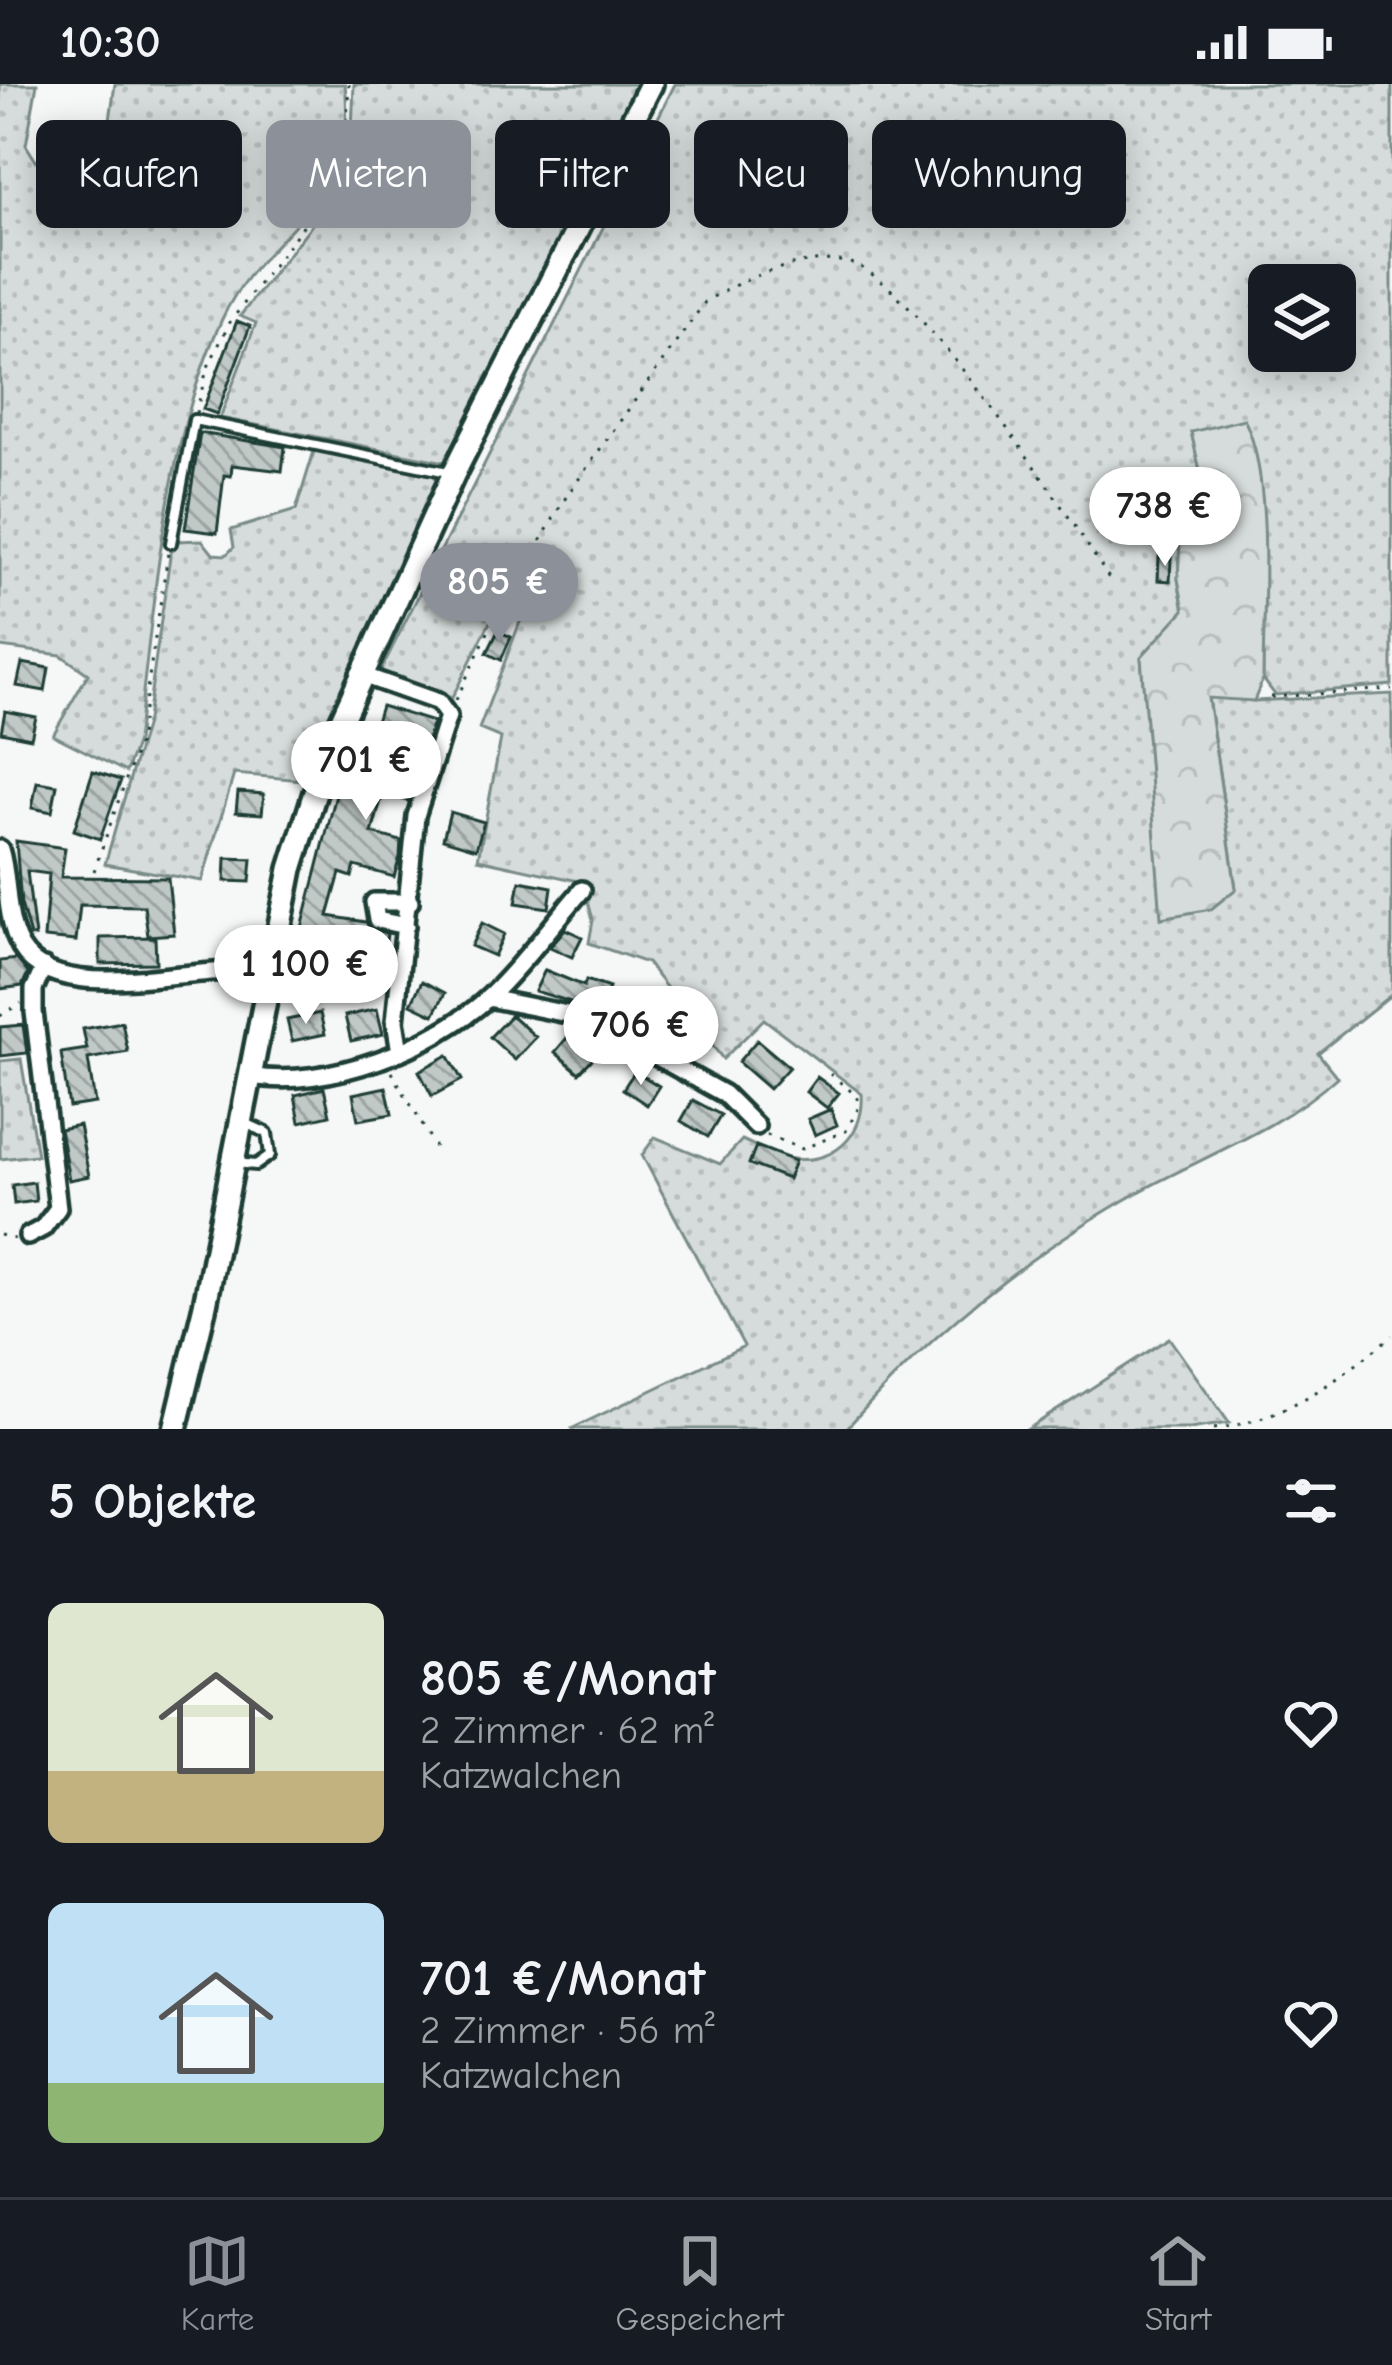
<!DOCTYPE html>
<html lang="de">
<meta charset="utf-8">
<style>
body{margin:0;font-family:"Comic Neue",sans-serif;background:#242831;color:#f1f3f6;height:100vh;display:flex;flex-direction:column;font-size:45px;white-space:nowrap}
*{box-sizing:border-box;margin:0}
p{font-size:39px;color:#9ea1a6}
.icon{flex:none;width:66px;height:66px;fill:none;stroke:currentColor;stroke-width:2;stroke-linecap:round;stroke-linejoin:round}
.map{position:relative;height:1345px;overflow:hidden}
.panel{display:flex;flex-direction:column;background:#171b24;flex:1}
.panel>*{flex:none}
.top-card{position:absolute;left:36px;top:36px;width:1320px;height:108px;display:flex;gap:24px}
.fabs{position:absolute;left:1248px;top:180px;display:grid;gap:24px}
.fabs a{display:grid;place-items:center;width:108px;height:108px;border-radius:18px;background:#171b24;box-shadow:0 6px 30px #0003;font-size:60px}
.price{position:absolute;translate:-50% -102px;padding:0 27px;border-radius:42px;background:#fff;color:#222;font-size:39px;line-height:78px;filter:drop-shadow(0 3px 6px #0008)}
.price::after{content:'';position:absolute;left:50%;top:72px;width:36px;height:27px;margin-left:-18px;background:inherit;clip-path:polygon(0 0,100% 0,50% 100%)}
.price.current{background:#8c9099;color:#fff}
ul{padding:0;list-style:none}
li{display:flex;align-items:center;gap:36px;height:300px;padding:0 48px}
li span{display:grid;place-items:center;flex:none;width:336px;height:240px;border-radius:18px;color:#555}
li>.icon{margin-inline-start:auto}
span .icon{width:144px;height:144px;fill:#fffc;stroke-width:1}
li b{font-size:51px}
h2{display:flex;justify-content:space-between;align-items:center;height:144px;padding:0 48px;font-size:51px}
.chip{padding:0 42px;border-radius:18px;background:#171b24;box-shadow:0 6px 30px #0003;font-size:42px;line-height:108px}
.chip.current{background:#8c9099;color:#fff}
.status{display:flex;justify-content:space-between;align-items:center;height:84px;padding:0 60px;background:#171b24;direction:ltr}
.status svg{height:33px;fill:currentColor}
.tab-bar{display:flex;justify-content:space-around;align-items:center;height:168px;border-top:3px solid #363941;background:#171b24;font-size:33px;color:#9ea1a6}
.tab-bar a{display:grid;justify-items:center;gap:6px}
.tab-bar .current{color:#8c9099}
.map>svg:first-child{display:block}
</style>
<div class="status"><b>10:30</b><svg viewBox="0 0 49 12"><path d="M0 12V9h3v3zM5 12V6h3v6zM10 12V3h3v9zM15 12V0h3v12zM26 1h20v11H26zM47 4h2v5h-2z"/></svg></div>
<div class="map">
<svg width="1392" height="1345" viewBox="0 0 1392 1345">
<defs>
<pattern id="grass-dots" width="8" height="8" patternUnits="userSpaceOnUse" patternTransform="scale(3)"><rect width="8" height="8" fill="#d6dcdb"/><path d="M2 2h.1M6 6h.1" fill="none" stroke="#b7bebd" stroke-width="1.8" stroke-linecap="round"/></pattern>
<pattern id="forest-crowns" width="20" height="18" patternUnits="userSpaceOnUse" patternTransform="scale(3)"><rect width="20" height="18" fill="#d6dcdb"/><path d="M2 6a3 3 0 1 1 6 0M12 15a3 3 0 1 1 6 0" fill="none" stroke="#b7bebd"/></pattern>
<pattern id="building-back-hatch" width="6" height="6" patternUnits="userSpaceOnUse" patternTransform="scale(3)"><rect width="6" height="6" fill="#c0c9c6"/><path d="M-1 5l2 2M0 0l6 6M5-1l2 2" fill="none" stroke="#9ba4a2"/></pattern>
</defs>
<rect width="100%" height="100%" fill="#f6f7f7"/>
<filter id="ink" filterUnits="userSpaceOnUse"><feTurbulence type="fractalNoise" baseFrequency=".00833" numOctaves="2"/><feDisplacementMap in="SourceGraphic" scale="24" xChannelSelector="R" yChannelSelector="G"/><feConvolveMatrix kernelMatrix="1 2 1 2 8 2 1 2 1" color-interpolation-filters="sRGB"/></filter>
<g filter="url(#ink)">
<path fill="url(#grass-dots)" stroke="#7a8c88" stroke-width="3" fill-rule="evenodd" d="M0,0H37L26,61L36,77L107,58L115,0H345C360,125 265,142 222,235C163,363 155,518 137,657L126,688L53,651L88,590L61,571L0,563Z
M354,0H642L450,379L220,334L256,239L240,232L350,92Z
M675,0H1392V601L1275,611L1263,595V450L1191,348L1200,386L1180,458L1178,495L1184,527L1141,573L1162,834L1236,804L1208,613L1254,617L1392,610V910L1318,969L1337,993C1274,1051 1186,1078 1114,1122C1012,1182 924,1257 846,1345H571L744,1262L642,1071L655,1053L720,1080L742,1056C756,1062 772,1071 787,1074C832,1083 865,1052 862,1010L764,935L723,975L647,879L589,859L593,836L583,798L478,775L501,654L479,645L546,470L527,464L452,614L379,590ZM1269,201H1335V267H1269Z
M315,364L431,388L438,397L302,696L234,690L202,797L105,780L147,636L171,465L176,457L202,456L213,470L226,471L234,463L231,446L296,426Z
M21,975L37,1071L0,1075V977Z
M1169,1254L1229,1339L1190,1345H1028Z"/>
<path fill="url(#forest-crowns)" stroke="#7a8c88" stroke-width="3" d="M1244,335C1274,392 1263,528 1263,595L1254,617L1208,614L1236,805L1211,825L1161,834L1141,573L1184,526L1178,495L1180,458L1200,386L1191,348Z"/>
<path fill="url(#building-back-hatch)" stroke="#1f3d34" stroke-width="3" d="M237,237L250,242L217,330L203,325Z
M200,349L285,363L282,387L232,381L231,392L224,391L217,449L185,445Z
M1159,473H1171L1170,497L1158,496Z
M498,547L511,553L501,576L487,569Z
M22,579L49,584L45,607L17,602Z
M381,622L433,638L408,717L383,709L372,749L401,757L400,773L394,793L355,782L352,793L340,789L328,832L365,838L387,850L385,864L301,848L339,699L355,703Z
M5,627L36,633L31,654L1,648Z
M93,687L121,696L100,755L74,746Z
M37,698L57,701L52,728L32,724Z
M238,708L264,710L262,730L236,728Z
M450,728L484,738L476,765L443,755Z
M16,757L65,764L61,793L168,794L174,850L148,852L144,822L80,821L76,857L44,854L49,790L27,787L35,853L30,852L21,820Z
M226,774L252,775L250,798L225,797Z
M520,797L552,803L549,824L516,819Z
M482,839L504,850L494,872L471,862Z
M565,845L582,853L572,873L550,863Z
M155,853L156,879L100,880V854Z
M17,875L28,889L22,902L0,905V877Z
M320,877L354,881L350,907L316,903Z
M545,886L584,902L586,896L609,904L600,927L535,907Z
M422,897L445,909L434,931L411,920Z
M377,925L383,950L351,957L345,932Z
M320,929L325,950L292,957L287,936Z
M511,931L536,953L515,976L490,953Z
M122,938L128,968L88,975L95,1019L69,1023L61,969L87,965L83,945Z
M23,941L27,969L0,972V943Z
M572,948L597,970L579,989L555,968Z
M757,956L789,983L769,1005L738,978Z
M448,971L462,996L432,1012L419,987Z
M635,987L659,1002L647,1021L623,1005Z
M817,993L839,1009L827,1024L806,1008Z
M386,1003L392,1030L358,1036L353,1010Z
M324,1004L330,1031L300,1038L295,1011Z
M693,1016L721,1031L708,1053L681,1037Z
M831,1025L837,1041L815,1051L808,1035Z
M79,1041L89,1092L69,1096L60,1045Z
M756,1062L795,1077L788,1095L749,1080Z
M34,1098L36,1117L14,1120L12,1101Z"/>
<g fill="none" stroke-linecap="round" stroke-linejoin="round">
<defs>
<path id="lane" d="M171,459L194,336L453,389
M235,1079L256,1081L270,1071L267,1049L245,1039"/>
<path id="street" d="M359,590L438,618L448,632L416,732L395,937L400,968
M0,765C9,794 5,827 17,855C47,932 208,874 269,889
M406,842L377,836L374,818H410
M488,914L587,934L724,1010L756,1042
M251,992C325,1006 436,963 490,912C523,880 552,841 582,806
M28,1152L43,1144L58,1124L34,928V905L44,883"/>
<path id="secondary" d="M175,1345L205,1221L291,785L329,664L454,389L651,0"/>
</defs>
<use href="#lane" stroke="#1f3d34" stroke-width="16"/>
<use href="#street" stroke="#1f3d34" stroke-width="24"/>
<use href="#secondary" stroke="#1f3d34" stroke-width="30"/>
<path stroke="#1f3d34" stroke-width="3" stroke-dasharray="3 9" stroke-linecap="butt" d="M196,329L207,285L230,238L344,88L349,0
M1271,613L1392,605
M456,616L490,544L566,413L705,218C740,195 811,166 853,180C919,202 1071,435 1112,499
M94,787L139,658L168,469
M0,932L21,919
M392,988L435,1063
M767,1051L802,1065L846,1047L860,1021L857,1012L825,986
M0,1151L15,1155
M1214,1345C1283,1336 1341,1296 1392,1251"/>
<use href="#lane" stroke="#fff" stroke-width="8"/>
<use href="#street" stroke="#fff" stroke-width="15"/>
<use href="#secondary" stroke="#fff" stroke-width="21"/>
</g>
</g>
</svg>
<div class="fabs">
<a><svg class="icon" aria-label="layers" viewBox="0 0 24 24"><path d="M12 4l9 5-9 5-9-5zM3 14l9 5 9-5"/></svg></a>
</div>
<b class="price" style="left:1165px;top:485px">738 €</b>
<b class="price current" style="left:499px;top:561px">805 €</b>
<b class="price" style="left:366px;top:739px">701 €</b>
<b class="price" style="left:306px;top:943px">1 100 €</b>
<b class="price" style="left:641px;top:1004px">706 €</b>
<div class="top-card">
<a class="chip">Kaufen</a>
<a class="chip current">Mieten</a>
<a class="chip">Filter</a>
<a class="chip">Neu</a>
<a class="chip">Wohnung</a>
</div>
</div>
<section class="panel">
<h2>5 Objekte<svg class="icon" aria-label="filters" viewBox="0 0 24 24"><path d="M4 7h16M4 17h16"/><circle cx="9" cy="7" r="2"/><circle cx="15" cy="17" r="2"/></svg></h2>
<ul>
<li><span style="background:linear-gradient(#dfe7d0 70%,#c2b280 0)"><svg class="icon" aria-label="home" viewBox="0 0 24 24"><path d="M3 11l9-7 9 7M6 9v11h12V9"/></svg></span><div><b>805 €/Monat</b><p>2 Zimmer · 62 m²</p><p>Katzwalchen</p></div><svg class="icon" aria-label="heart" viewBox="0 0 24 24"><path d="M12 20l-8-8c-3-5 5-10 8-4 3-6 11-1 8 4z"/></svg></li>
<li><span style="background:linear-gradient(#bfe0f5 75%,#8fb573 0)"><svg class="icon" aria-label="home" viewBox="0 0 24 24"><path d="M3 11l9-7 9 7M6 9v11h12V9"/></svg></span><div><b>701 €/Monat</b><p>2 Zimmer · 56 m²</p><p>Katzwalchen</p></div><svg class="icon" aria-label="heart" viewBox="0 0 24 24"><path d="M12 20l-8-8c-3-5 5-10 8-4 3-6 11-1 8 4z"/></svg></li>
</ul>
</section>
<nav class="tab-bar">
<a class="current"><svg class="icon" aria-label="map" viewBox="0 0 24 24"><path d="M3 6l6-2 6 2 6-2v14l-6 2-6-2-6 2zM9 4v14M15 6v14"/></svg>Karte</a>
<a><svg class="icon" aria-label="saved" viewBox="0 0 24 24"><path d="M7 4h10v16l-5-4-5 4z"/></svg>Gespeichert</a>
<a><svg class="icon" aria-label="home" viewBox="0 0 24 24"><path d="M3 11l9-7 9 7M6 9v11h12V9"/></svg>Start</a>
</nav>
